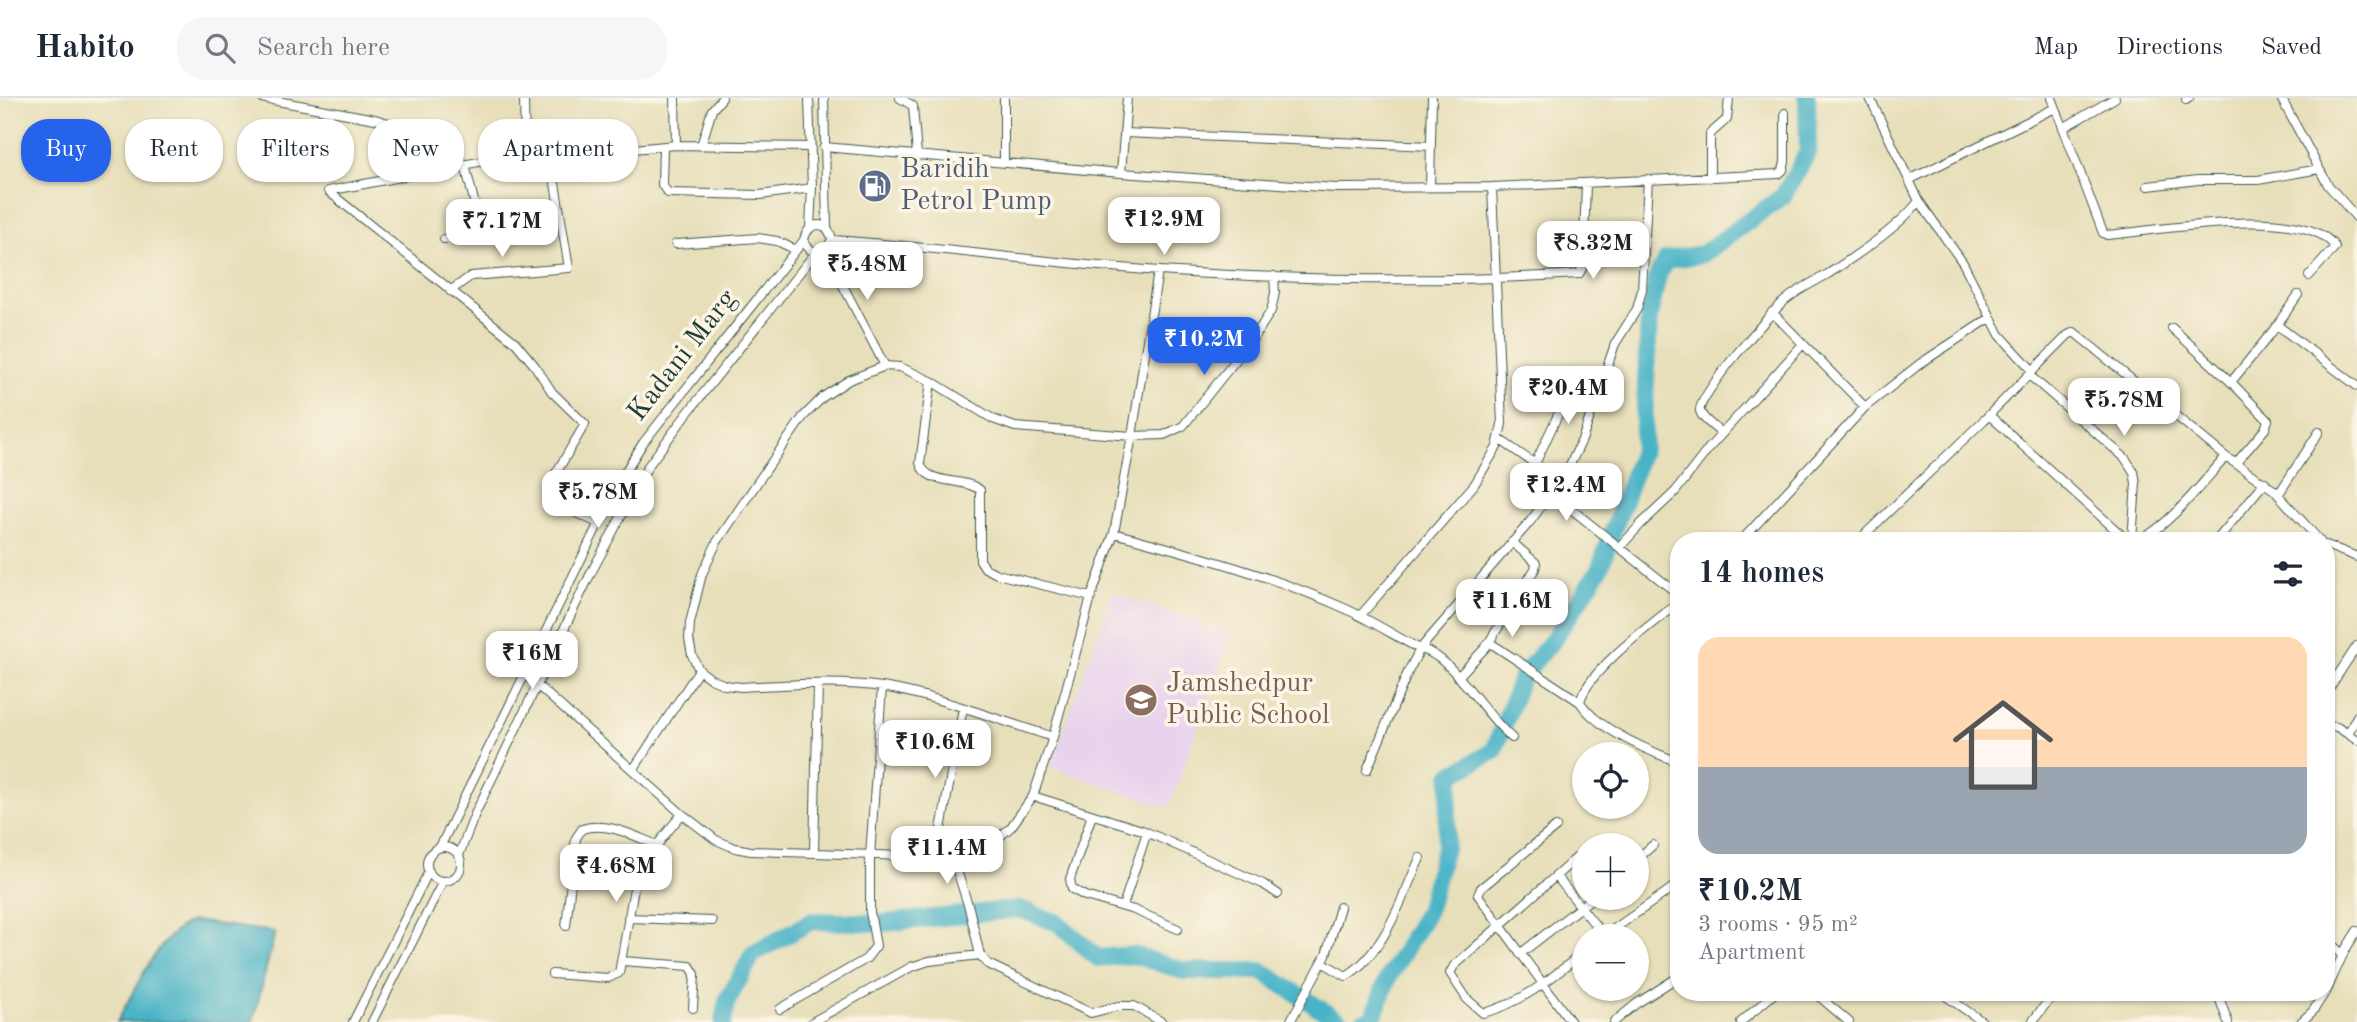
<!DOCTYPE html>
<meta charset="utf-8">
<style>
body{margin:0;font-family:"Old Standard TT",serif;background:#f6f6f7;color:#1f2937;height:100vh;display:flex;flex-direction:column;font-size:26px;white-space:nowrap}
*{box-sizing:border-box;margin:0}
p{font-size:23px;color:#747a83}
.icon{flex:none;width:38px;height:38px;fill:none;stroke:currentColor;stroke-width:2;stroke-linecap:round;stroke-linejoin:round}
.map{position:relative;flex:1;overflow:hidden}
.panel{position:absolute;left:1670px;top:434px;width:665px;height:469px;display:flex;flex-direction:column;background:#fff;border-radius:28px;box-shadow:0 2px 5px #0004}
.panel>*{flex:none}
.guide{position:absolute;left:21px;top:21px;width:665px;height:63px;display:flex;gap:14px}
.buttons{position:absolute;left:1572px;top:644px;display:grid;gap:14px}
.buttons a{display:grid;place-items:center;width:77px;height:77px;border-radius:50%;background:#fff;box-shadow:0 2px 5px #0004;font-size:35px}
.price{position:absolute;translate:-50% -60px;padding:0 16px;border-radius:14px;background:#fff;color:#222;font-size:23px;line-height:46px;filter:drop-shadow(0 2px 4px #0008)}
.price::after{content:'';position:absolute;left:50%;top:42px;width:21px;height:16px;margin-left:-10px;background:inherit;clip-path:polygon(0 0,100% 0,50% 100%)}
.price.current{background:#2563eb;color:#fff}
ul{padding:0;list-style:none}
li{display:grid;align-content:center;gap:14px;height:371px;padding:0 28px}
li span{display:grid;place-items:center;height:217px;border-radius:21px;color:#555}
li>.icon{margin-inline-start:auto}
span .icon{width:126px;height:126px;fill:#fffc;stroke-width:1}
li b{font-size:30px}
h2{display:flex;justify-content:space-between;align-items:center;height:84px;padding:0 28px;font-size:30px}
.pill{padding:0 24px;border-radius:28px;background:#fff;box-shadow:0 2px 5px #0004;font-size:24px;line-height:63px}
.pill.current{background:#2563eb;color:#fff}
header{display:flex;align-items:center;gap:42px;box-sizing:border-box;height:98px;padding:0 35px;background:#fff;border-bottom:2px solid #e0e1e3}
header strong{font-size:33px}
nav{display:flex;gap:38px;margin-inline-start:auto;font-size:24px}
.search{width:490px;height:63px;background:#f6f6f7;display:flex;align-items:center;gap:18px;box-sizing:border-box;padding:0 24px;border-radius:28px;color:#747a83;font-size:26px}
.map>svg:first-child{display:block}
</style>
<header>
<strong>Habito</strong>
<div class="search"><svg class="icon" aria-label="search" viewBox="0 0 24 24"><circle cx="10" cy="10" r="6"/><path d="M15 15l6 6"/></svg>Search here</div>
<nav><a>Map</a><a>Directions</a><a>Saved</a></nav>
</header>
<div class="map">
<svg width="2357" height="924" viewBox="0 0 2357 924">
<rect width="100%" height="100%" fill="#fcf5e5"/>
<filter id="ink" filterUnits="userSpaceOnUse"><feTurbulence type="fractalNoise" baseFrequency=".0143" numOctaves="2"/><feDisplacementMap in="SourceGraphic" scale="14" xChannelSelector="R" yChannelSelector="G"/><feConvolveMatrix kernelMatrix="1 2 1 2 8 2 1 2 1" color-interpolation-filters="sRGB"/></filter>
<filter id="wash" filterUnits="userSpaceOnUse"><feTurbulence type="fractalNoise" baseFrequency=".00686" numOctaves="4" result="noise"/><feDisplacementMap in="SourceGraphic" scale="28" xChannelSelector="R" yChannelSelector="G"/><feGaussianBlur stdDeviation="1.57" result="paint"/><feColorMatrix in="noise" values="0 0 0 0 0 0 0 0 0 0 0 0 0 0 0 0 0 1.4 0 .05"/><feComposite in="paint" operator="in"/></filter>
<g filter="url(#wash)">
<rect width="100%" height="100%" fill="#e7dfba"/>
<path fill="#e8d2ee" d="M1113,494L1231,536L1169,710L1051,669Z"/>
<path fill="#49b3c7" stroke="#34787e" stroke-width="2" d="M193,823L275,834L253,924H117C134,894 159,834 193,823Z"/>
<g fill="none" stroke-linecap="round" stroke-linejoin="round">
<path stroke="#49b3c7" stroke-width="18" d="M723,924L727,903L753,856L812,823L885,825L1019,811L1058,825L1098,860L1134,857L1184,873H1261L1341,924
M1362,924L1373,920L1387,882L1427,814L1445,750L1451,677L1494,653L1522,578L1553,542L1599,472L1643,350L1649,219L1658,177L1666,162L1703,156L1783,98L1808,54L1807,0"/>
</g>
</g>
<g filter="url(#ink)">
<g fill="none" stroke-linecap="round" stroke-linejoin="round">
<defs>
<path id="street" d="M261,0L375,21L418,34L450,52L465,67L483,139
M524,0L525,55
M675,0L676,47
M809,0L812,90L810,129
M824,0L827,130
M900,0L913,8L917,57
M2052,0L2103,135L2107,137C2155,133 2306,105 2335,149L2309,178
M2281,0L2328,87L2357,120
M2186,2L2189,0
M2063,30L2115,0
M1124,35L1431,48
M701,48L712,12L722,0
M663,49L662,87L668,95L760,97L812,90
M824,49L1121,75L1336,90L1492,89L1779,76L1783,72L1785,64V15
M1004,65V0
M1121,75L1127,0
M1710,80V36L1727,21L1729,0
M1911,81L2055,10
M2148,88L2198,82H2258L2319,71
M1430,89L1432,0
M328,93L525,55L612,53L676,47L811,49
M328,93L515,244L535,268L552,294L585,326L549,387L572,413L598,425
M1919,103L1963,165L2000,237L2033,273
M444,141L490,139L560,120
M832,142C942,149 1050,166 1160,173C1299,182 1439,185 1579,176L1583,169L1586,86
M676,146L758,140L777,143L796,152
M825,153L885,268
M450,193L471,178L569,170L550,55
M1772,214L1865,309
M2277,227L2357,288
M2172,230L2231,284L2268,322L2265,331L2236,365
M2029,277L2125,360L2134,374L2136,385L2132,443
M931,283L920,365C926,388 964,379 980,392V462L985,470L997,476L1091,499
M2231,284L2272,234L2298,197
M1989,317L2128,443
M1722,336C1716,330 1702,321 1700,313C1696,300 1773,211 1787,201C1799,191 1814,184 1828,176C1857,157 1898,130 1919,103L1870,0
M1499,341L1560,383
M1535,366L1576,278
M1551,395L1678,496
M2278,397L2319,334
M1114,435C1191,456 1271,477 1344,510C1370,522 1395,538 1420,551C1451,556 1486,619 1512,640
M1741,443L1865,309L1921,265L1990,220
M1858,443L1984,322L2068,237L2074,234L2226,359L2274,392L2320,443
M2139,443C2173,424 2199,388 2226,359
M2216,443L2265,384
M2326,447L2357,459
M1620,449L1641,426L1675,394L1709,350L1803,246
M1678,505C1653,525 1587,573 1580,604C1597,631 1649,653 1678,664
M1360,518L1474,387L1497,349L1502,326L1492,89
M1489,544L1580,604
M1458,579L1486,549L1535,471L1536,465L1512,444
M537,587L682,716L716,742L735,750L751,753L936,759L973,755L997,741L1011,729L1033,698L1053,639L1091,499L1114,435L1132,338L1158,173
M2326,595L2357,548
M2326,628L2337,629L2357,642
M2348,636L2357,618
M1053,639C998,622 938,598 882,589C836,582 787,587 741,589L725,587L711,581L699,572L692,557L689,541L690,525L702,476L717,444L757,385L803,319L823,299L849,282L885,268L900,269L931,283L993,321L1015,329L1132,338L1164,337L1183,328L1255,238L1271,213L1275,195L1274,178
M633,672L699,572
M1367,672L1408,574L1420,551L1529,425L1566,375L1582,342L1615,246L1637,211L1642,192L1648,81
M1033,698L1142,732L1263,786L1278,796
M1092,717L1070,781L1072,791L1085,798L1134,812L1178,831
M1556,729L1481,790L1478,797L1571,924
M440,749L620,382L643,345L804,142C808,122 829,122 832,142L825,153C815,156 807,152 804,142
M427 766a17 17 0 1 1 34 0a17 17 0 1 1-34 0Z
M1584,753L1454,868L1450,875L1467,901L1483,915C1521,906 1553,879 1584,854
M814,755L818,586
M459,757L475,716L591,475L648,368L686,317L816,154
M952,757L969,810L980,857L988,866L1091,915L1118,908H1134L1162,924
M936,759L963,610
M1636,762L1653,747
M1556,778L1604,838
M1123,808L1147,734
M628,820L712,823
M566,828L576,740L582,731C607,723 634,738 657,747
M1604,838L1678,786
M2326,841L2343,857
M1520,856L1592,800
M622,863L690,868L695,876L693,910
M1322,864L1346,878C1385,855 1402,799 1420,760
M552,876L608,880L619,875L634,790C644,761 663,739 682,716
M1814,894L1849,924
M1940,894L1983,924
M2217,894L2228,924
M2326,894L2345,852L2357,833
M780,911L866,861L876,848L870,814V758L882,589
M353,924L429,773
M372,924L443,783
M812,924L911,869L929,863L980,857
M1290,924L1326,857L1340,809
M1614,924L1636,906L1678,879
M1741,924L1776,894
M2032,924L2055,894
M2301,924L2313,913L2325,894"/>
</defs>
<use href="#street" stroke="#3d5548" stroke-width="10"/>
<use href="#street" stroke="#fff" stroke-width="8"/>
</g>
</g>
<defs>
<symbol id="fuel-disc" viewBox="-11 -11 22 22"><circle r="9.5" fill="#5c6f8a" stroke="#fcf5e5"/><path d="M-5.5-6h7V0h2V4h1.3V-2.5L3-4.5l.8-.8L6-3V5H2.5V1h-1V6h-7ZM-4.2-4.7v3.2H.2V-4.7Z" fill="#fff"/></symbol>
<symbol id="school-disc" viewBox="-11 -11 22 22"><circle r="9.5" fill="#8d6e63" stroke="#fcf5e5"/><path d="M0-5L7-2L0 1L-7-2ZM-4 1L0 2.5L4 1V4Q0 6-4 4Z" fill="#fff"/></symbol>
</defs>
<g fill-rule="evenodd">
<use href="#fuel-disc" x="856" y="69" width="38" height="38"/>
<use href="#school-disc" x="1122" y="583" width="38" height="38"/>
</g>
<g text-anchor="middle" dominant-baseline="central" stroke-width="7" stroke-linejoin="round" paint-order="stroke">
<g font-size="28" fill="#4e5e75" stroke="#fcf5e5" text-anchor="start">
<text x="900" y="72">Baridih<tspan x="900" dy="32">Petrol Pump</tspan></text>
</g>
<g font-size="28" fill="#1f3d34" stroke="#fcf5e5">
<text transform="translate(683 258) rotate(-52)">Kadani Marg</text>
</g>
<g font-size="28" fill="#785e54" stroke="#fcf5e5" text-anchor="start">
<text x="1166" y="586">Jamshedpur<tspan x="1166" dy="32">Public School</tspan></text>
</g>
</g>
</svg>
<div class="buttons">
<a><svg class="icon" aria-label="locate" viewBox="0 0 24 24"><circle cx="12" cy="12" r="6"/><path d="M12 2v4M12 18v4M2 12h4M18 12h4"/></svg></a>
<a>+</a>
<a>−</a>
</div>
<b class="price" style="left:1164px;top:159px">₹12.9M</b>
<b class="price" style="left:502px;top:161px">₹7.17M</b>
<b class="price" style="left:1593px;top:183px">₹8.32M</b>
<b class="price" style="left:867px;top:204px">₹5.48M</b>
<b class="price current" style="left:1204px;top:279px">₹10.2M</b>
<b class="price" style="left:1568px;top:328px">₹20.4M</b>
<b class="price" style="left:2124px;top:340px">₹5.78M</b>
<b class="price" style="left:1566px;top:425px">₹12.4M</b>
<b class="price" style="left:598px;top:432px">₹5.78M</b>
<b class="price" style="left:1512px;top:541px">₹11.6M</b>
<b class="price" style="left:532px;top:593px">₹16M</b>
<b class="price" style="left:935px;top:682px">₹10.6M</b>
<b class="price" style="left:947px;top:788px">₹11.4M</b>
<b class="price" style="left:616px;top:806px">₹4.68M</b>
<div class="guide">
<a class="pill current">Buy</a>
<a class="pill">Rent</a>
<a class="pill">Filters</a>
<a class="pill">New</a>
<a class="pill">Apartment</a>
</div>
<section class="panel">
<h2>14 homes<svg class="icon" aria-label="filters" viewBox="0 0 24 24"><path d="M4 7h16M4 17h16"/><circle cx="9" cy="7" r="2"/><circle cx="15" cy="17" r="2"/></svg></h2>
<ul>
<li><span style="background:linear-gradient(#ffd9b3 60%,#9aa5b1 0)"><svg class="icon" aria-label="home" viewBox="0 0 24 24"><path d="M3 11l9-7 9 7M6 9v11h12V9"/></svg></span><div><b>₹10.2M</b><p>3 rooms · 95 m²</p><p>Apartment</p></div></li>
</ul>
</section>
</div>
